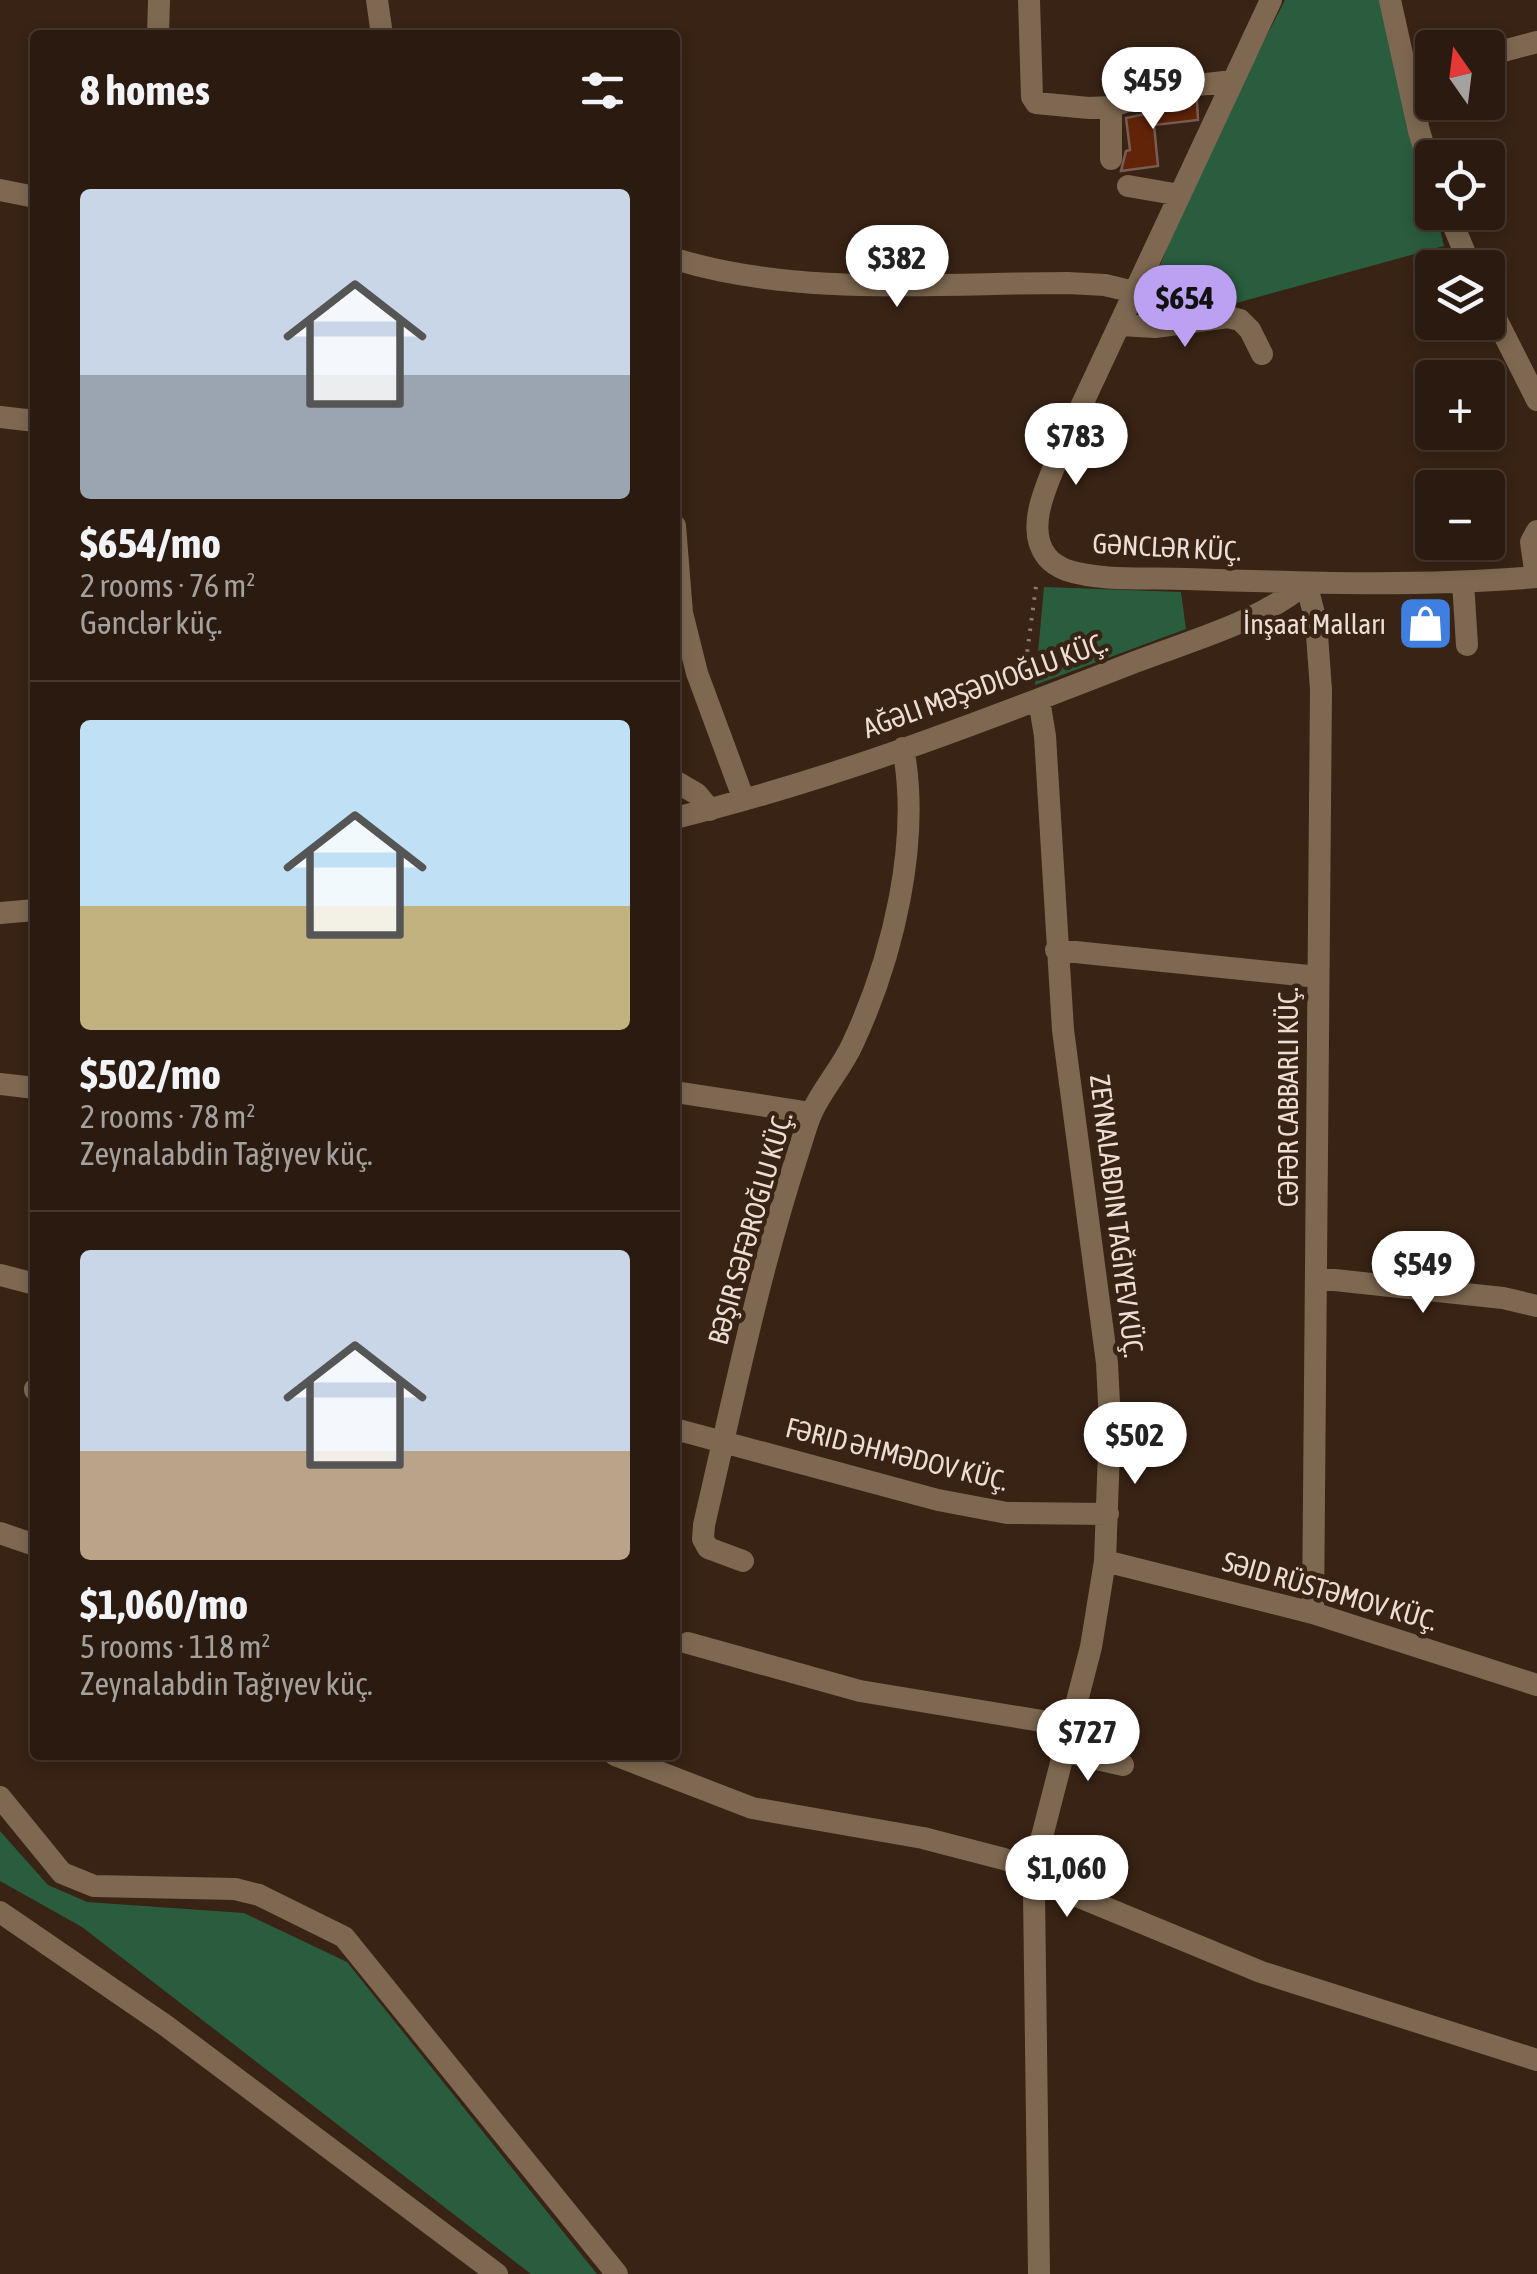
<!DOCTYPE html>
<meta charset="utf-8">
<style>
body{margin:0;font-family:"Asap Condensed",sans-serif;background:#36271d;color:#f1f3f6;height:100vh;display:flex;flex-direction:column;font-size:38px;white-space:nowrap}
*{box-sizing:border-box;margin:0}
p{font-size:32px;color:#a5a19e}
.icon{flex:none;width:55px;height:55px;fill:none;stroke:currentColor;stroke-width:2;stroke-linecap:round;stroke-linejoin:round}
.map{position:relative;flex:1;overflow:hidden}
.panel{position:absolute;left:30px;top:30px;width:650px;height:1730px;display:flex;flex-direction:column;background:#2a1a0f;border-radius:10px;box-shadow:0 5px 15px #0003,0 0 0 2px #46382f}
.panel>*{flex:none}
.needle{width:65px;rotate:346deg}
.tools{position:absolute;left:1415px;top:30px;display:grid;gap:20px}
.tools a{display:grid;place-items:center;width:90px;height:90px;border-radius:10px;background:#2a1a0f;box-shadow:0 5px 15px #0003,0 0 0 2px #46382f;font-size:50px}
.price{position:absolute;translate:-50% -85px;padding:0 22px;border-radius:35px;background:#fff;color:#222;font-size:32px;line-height:65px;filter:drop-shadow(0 2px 5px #0008)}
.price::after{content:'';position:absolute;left:50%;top:60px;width:30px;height:22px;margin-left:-15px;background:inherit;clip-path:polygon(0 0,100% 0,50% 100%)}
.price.current{background:#bca0f2;color:#111}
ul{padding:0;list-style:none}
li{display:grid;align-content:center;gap:20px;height:530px;padding:0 50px}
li+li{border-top:2px solid #46382f}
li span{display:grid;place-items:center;height:310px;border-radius:10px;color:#555}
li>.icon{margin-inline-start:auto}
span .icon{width:180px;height:180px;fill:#fffc;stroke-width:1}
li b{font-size:42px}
h2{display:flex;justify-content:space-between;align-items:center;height:120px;padding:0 50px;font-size:42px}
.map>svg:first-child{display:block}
</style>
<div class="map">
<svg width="1537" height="2274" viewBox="0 0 1537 2274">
<rect width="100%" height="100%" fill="#382314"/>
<path fill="#2a5c3e" d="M1285,0H1383L1432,199V212L1436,213L1444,246L1156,325L1138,320L1202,162Z
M1044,587L1181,592L1186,629L1035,685Z
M0,1831L48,1885L87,1902L244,1913L347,1962L597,2274H531L82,1927L0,1881Z"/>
<path fill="#622408" stroke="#795d52" stroke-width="2.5" d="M1197,100L1198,120L1154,125L1158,166L1121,171L1126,151L1130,150L1126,118L1150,113V109L1164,104Z"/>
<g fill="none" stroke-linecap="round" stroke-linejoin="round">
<path stroke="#8d7b6e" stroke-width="4" stroke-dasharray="2.5 8" stroke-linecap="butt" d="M1023,683L1037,579"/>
<path stroke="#7e6851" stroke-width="22" d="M377,0L382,35
M1029,0L1032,97L1036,103L1089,108L1111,107L1161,89L1233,81
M1271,0L1064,443C1052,475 1022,526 1047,557C1052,563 1059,567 1066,570C1103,582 1149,577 1187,579C1304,583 1421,587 1537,577
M1390,0L1419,131L1432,174
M158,35L159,0
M1488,55L1537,42
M1406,71L1432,66
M1111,159V107
M1128,186L1180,195
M0,190L35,197
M1448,212L1471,268
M675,259C799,297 939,283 1068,283L1105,285L1134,292
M1488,303L1537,400
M1120,325L1155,327L1228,317L1240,320L1250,330L1262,354
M0,417L35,421
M675,526L682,613L697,673L744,800
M1536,577L1531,542L1537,531
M1463,582L1467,645
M1039,700L1045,736L1063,1030L1107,1363L1110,1423L1105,1561L1091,1647L1038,1852L1034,1893L1039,2274
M675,781L697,794L710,810
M675,818C832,780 984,721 1135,662C1192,640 1258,623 1306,583L1316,621L1321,690L1313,1613
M0,913L35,910
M1056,950L1318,977
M0,1084L35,1088
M675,1092L811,1113
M0,1275L35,1284
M1316,1278L1503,1298L1537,1306
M35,1390V1389
M675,1429L938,1500L1007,1513L1108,1514
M0,1533L35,1545
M743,1561L708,1548L703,1539L704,1525C733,1400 759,1272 799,1150C803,1138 806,1126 811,1114C822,1089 842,1068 853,1043C893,957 921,841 903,748
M1105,1561L1313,1613L1537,1685
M688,1643L860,1691L1072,1726
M1066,1752L1123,1765
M615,1755L752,1808L923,1838L1004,1859L1036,1871L1065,1891L1261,1972L1537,2060
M0,1797L62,1873L94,1886L235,1889L259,1895L344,1937L617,2274
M0,1912L165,2025L497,2274"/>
</g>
<defs>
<symbol id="shop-square" viewBox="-11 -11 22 22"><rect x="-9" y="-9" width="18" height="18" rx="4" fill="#3f7fe0" stroke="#382314"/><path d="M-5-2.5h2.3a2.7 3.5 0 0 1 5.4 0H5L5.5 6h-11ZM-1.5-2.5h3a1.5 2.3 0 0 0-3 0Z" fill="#fff"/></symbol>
</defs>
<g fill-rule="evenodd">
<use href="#shop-square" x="1394" y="592" width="63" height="63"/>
</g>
<g text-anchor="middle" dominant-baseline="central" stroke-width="9" stroke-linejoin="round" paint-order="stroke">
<g font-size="28" fill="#ecded4" stroke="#382314">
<text transform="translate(1167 547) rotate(3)">GƏNCLƏR KÜÇ.</text>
<text transform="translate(985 685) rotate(-20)">AĞƏLI MƏŞƏDIOĞLU KÜÇ.</text>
<text transform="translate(1288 1097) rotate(-90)">CƏFƏR CABBARLI KÜÇ.</text>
<text transform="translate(1117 1216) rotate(83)">ZEYNALABDIN TAĞIYEV KÜÇ.</text>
<text transform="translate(750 1228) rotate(-74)">BƏŞIR SƏFƏROĞLU KÜÇ.</text>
<text transform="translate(897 1454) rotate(14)">FƏRID ƏHMƏDOV KÜÇ.</text>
<text transform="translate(1330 1591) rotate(16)">SƏID RÜSTƏMOV KÜÇ.</text>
</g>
<g font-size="28" fill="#ecded4" stroke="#382314" text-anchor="end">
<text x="1386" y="624">İnşaat Malları</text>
</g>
</g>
</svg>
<div class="tools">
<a><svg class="needle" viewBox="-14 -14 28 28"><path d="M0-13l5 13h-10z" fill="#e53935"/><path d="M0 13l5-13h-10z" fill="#a5a19e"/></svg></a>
<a><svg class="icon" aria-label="locate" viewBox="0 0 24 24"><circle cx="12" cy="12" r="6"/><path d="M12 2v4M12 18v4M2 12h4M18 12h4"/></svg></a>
<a><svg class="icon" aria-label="layers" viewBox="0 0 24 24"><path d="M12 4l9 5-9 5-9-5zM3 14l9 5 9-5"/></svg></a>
<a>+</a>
<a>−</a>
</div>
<b class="price" style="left:1153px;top:132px">$459</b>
<b class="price" style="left:897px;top:310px">$382</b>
<b class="price current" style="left:1185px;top:350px">$654</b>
<b class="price" style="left:1076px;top:488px">$783</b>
<b class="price" style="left:1423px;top:1316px">$549</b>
<b class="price" style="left:1135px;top:1487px">$502</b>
<b class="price" style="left:1088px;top:1784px">$727</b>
<b class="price" style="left:1067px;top:1920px">$1,060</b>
<section class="panel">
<h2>8 homes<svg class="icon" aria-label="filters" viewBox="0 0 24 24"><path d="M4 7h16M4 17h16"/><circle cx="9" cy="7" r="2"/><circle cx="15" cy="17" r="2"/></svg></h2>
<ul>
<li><span style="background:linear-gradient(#c9d6e8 60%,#9aa5b1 0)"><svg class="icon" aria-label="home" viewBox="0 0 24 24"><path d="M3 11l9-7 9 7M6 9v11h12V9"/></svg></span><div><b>$654/mo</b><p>2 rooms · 76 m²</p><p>Gənclər küç.</p></div></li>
<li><span style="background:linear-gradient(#bfe0f5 60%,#c2b280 0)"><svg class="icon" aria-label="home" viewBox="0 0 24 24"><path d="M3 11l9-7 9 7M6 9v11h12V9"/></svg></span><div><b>$502/mo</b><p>2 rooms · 78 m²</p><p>Zeynalabdin Tağıyev küç.</p></div></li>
<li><span style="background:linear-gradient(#c9d6e8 65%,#b9a48a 0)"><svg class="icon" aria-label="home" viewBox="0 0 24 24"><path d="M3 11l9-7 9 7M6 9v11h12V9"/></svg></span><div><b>$1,060/mo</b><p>5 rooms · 118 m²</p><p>Zeynalabdin Tağıyev küç.</p></div></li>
</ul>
</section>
</div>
